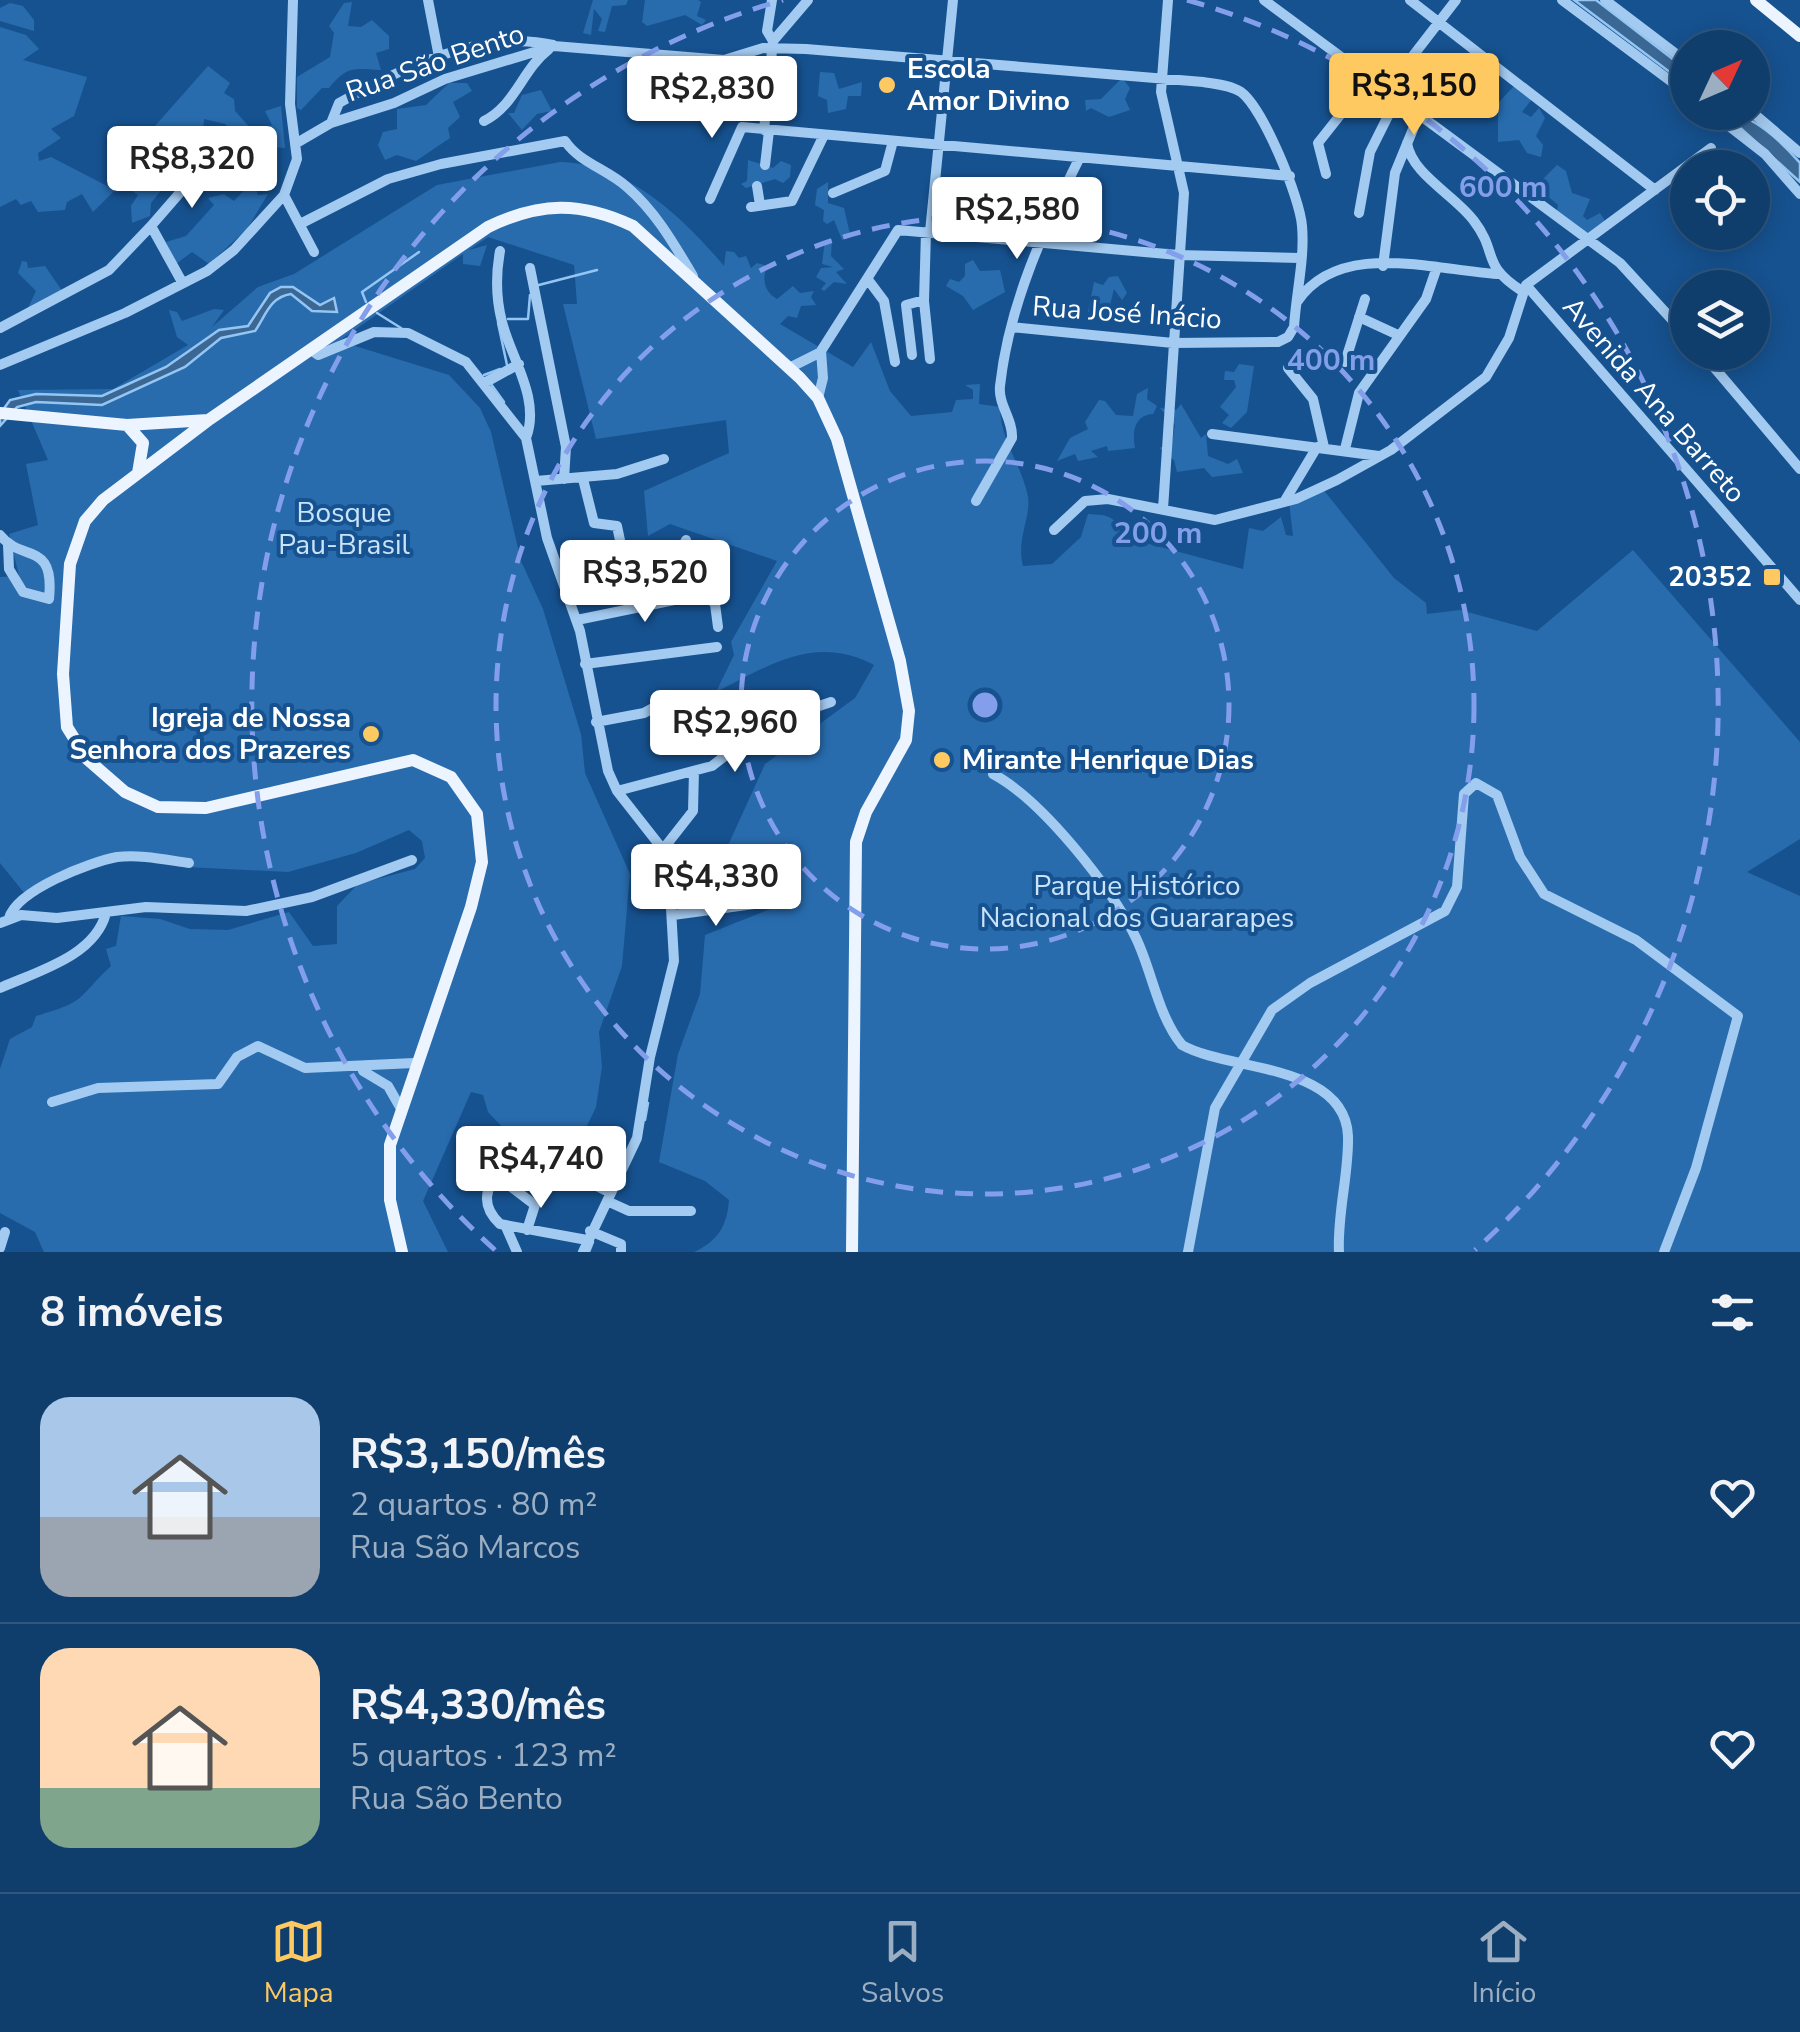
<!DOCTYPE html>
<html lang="pt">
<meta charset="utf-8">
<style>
body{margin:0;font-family:"Nunito Sans",sans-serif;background:#1e4974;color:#f1f3f6;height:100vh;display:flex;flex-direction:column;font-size:38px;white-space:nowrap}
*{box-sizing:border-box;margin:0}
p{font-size:32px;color:#9caec2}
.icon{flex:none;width:55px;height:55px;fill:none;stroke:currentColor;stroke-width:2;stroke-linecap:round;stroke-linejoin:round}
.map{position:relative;height:1252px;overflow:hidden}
.drawer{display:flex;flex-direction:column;background:#103e6c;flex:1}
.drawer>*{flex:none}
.needle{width:65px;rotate:46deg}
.buttons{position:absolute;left:1670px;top:30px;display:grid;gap:20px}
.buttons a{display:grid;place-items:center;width:100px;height:100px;border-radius:50%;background:#103e6c;box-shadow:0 5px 25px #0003,0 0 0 2px #30577f;font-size:50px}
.price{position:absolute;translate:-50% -85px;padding:0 22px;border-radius:10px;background:#fff;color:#222;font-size:32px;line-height:65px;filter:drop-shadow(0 2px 5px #0008)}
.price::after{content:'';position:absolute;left:50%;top:60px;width:30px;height:22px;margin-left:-15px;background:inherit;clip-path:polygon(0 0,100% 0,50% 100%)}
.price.active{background:#ffc962;color:#111}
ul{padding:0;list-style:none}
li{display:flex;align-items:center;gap:30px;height:250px;padding:0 40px}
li+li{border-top:2px solid #30577f}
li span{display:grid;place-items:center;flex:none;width:280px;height:200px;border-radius:30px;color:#555}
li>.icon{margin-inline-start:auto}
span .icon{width:120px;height:120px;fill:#fffc;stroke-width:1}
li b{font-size:42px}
h2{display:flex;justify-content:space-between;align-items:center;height:120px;padding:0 40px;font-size:42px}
.dock{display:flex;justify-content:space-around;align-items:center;height:140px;border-top:2px solid #30577f;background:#103e6c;font-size:28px;color:#9caec2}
.dock a{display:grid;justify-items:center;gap:5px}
.dock .active{color:#ffc962}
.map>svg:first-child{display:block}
</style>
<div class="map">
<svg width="1800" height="1252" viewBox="0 0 1800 1252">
<rect width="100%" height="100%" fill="#165290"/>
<path fill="#286cae" d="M593,0H628L626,5L612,6L605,32L598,31L602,19L594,9L591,35L583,33Z
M645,0H698L701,2L697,16L706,20L702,25L685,15L647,26L642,22Z
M352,2L348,26L361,27L372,20L389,36V49L376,53L381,70C354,69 348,65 329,88H322L301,110L297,108V77L330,57L334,33L329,26L344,3Z
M10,3L23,6L34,20V31L0,21V8Z
M0,27L26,35L39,49L23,60L87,77L74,116L51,129L61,138L38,153L39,161L51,157L115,190L93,212L82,194L67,202L65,210L38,212L31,201L21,205L16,199L0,207Z
M208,66L230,83L224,93L234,99L235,111L253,131L239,137L225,124L204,119C202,157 193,138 177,156C171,164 171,171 163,177L177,188H163L151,203L150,216L132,223L131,206L138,195L116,180V170Z
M820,72L834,73L839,89L862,82L861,96H848L846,109L828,113L827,100L818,96Z
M1122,78L1130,88L1125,99L1130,110L1109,117L1091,108L1086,111L1085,100L1101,99Z
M449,83H467L472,91L453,102L460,117L448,128L450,138L416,161L397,155L385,160L378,145L383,132L397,129V109L426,105Z
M1517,83L1532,99L1522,112L1531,117L1539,108L1545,118L1536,136L1543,145L1541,157L1527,153L1519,140L1498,142V103Z
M541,90L552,111L537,114L522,130L508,113H514L522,95Z
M281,106L285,148L271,147L266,152L268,164L260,171L253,159L259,130L272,125L265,111Z
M748,160L773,168L781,161L791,165L790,177L783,183L775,179L746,188L741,184L747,181Z
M560,162C626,163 684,218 724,266L726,251L734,252L739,258L746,256L751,268L757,263L767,266C762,279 764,292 777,299L793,286L800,293L814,291L811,297L816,305L801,306L797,318L788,316L780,324L853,367L871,342L890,391L911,416L952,412L956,400L973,399V390L965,385L980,384L979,404L1000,407C1000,440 1022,465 1028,497C1031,519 1016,538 1023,566L1052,564L1081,537L1088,514C1110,515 1115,516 1123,537L1243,569L1249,528L1263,531L1281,517L1286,535L1293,536L1289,502L1322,488L1394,578L1426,603L1427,614L1460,610L1537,631L1633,550L1800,742V839L1747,872L1800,896V1252H694C718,1241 727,1226 729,1200L705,1181L659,1162L678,1054L700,994L705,935L785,903L778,876L749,881L731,868L725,852L765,764L855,698L874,665C815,634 770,665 716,692L734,655L731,642L777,561L670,524L648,536L644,491L729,453L726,420L596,439L563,304H577L574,265L488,237L469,250L487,245L480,266L463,264V254L339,341L449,375L480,408L491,432L521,561L543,609L581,734L585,773L630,874L622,966L599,1032L602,1067L596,1107L585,1130L563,1141L506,1131L488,1112L483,1095L471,1092L423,1201L448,1252H44L35,1232L0,1213V1069L10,1039L32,1027L36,1016C88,1001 76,999 111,966L106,949L116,946L121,916L160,919L190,929L228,930L289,912L313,946L337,944V906L358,884L415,869L425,858L422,841L409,830L356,853L288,872L187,867L123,857L25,894L0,863V577L19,576L9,534L38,525L26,464L48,460L18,390L113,389L188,345L177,337L169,310L177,312L182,321L214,309L224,310L212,327L258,287L294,274L437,185Z
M1557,165L1566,171L1572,193L1590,199L1583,216L1587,220L1600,213L1605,221L1588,234L1557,211L1558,205L1536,186Z
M253,181L258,195L268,194L247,229L209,264L192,252L176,264L166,242L186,236L214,205L208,198L224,194L234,201Z
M828,182V203L844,208L850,234L842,240L834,220L827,224L823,221L824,210L815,205L817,189Z
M832,239L831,256L844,269L836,272L847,284L834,282L824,291L821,289L826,283L816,277L821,268L833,267L822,264L825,240Z
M973,260L980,271L1000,270L1005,292L973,310L963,296L946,286L950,279L959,282L965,276V264Z
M22,261L27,262L28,268L45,266L63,292L27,310L36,291L18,273Z
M1118,276L1127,293L1122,300L1114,289L1108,313L1088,312L1094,282L1103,285L1109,277Z
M1239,364L1254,366L1247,412L1231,428L1222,423L1229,415L1220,407L1236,387L1234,380H1224L1225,371L1234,372Z
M1148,388L1147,399L1157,406L1153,414C1134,415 1132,433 1135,448L1108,451L1107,446L1091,451L1098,457L1078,461L1075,454L1057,461L1070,438L1088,429L1085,422L1099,400L1105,401L1116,415L1133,416L1137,394Z
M1181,404L1201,438L1206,434L1208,456L1228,464L1237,459L1243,473L1212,477L1204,468L1177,472L1174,460L1159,448L1172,443L1175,425L1160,408L1176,410Z"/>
<path fill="#3b6794" stroke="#95c6f3" stroke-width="2.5" d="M1574,0H1596L1687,70V85Z
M1724,113C1751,112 1782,142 1800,163V182Z
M281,287H293L320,305L334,298L337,312L312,311L291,294C270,297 266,315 255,331L221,338L185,367L102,405L36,402L17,407L0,426V414L10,400L36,394L102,396L166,367L219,330L248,326L270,293Z"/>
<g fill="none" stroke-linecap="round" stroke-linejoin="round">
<path stroke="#95c6f3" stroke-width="2.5" d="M535,286L597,270
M366,302L362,292L419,252
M377,313L401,328
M508,319H528L530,295
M498,323L507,365
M484,375L500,369
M491,384L504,402
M673,856L676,903
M645,1120L648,1103
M589,1252L593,1242"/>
<path stroke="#a3caf0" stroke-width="10" d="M428,0L439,57
M772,0L767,31L773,41
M1264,0L1620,263L1688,337
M1410,0L1655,190
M1562,0L1688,94
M1605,0L1688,63
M1385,92L1456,0
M1711,112L1765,154L1800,194
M1752,112L1800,153
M484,121C515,106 522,70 549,49
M331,123L339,103C401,68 482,29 553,45
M764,130L773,41L808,0
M1407,143C1412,175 1455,195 1474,221C1499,254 1480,264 1522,291
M295,144L331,123L394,103L445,79L554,46L724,60L763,48L806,49L1203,82C1215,84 1230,85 1241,92C1263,108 1300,198 1302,226C1305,258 1296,294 1294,327L1288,337L1278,342L1173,343L1011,327
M765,165L769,131
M1326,174L1318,143L1368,80
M757,186L760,205
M833,193L885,171L893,141
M284,195L314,252
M710,199L742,127L1290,176
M751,207L792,201L823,137
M1359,213L1370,152L1396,100
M302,223L388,179L441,164L565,141C580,163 607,169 627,187C656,212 674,244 693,276
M926,232L924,301L930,359
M930,232L953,0
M500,251C496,273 496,299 502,322C511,358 541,399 526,438
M1383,266L1395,173L1418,117
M530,268L566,447L564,479
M869,281L884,301L895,362
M182,282L151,226L224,142
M1526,285L1800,600
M1526,285L1711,148
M1297,302C1339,239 1434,270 1497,274
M1359,317L1398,335
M0,328L109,270L151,226
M311,350L318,355L374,332L408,333L466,362L526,438L547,538L580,631L608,771L617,791L668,856L674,961L650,1057L637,1138L583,1252
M1701,352L1800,469
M912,355L906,305L924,300
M1345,362L1365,299
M0,365L125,313L207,271L234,250L284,195L297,159L290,104L293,0
M789,368L821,352
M1288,368L1313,399L1324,447
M486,382L519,364
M818,398L823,378L821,351L898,230L1178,255L1299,258
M1212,434L1379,456
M1345,449L1359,393L1426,299L1437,267
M583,479L594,523L617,526L634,607
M536,481L617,474L664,459
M976,501L1012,438C1013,419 998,405 1000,386C1009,305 1043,231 1079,159
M1284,502L1317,447
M1163,509L1184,193L1161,92L1168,0
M1054,530L1085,501L1108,499L1215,520L1296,499L1337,480L1391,450L1486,377L1509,338L1526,285
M0,535C22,563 55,540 49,599L23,592L9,569L8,545
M666,601L665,580L686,540
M577,620L679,599L708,597L715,604L718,627
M585,664L717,647
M596,722L644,713L675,696
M993,774C1042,800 1111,887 1136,938C1152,971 1158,1016 1182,1045C1227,1071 1345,1063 1348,1136C1349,1174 1337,1214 1339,1252
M617,791L712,766L766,724L831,702
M664,848L693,811L694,771
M673,915L754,904
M9,918C17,890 90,862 117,857C140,854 167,860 189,863
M0,923L21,915L57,918L146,907L246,911L312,897L412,860
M0,988C38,971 95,956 106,913
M363,1071L388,1086L400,1107
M52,1102L98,1088L218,1084L237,1057L258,1046L305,1068L414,1063
M570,1173L611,1193
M504,1174C482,1186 482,1207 500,1224L587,1240
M498,1177L535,1205L527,1230
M607,1201L629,1211H691
M506,1227L517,1252
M590,1231L621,1244V1252
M0,1248L5,1232
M1188,1252L1215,1108L1272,1010L1310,983L1445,911L1457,887L1464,794L1476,783L1497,795L1520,857L1544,894L1636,940L1738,1016L1696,1168L1664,1252"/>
<path stroke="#ecf4ff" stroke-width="12" d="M1756,0L1800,36
M0,413L127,425L208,420
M127,425L143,443L138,473
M402,1252L390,1200V1145L471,907L482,862L477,814L451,777L413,760L206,808L158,807L125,792L87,759L67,727L63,674L70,564L85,521L103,500L210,419L488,227C540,202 580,201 633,226L800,378L818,398L837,439L900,661L909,711L906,740L866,812L856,842L852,1252"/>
</g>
<g fill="none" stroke="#839eea" stroke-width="5" stroke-dasharray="18 12">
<circle cx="985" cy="705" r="244"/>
<circle cx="985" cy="705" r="489"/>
<path d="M495 1250A733 733 0 0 1 783 0M1187 0A733 733 0 0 1 1475 1250"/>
</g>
<g fill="#ffc962" stroke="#165290" stroke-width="4">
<circle cx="887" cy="85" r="10"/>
<rect x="1762" y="567" width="20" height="20" rx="5"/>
<circle cx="371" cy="734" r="10"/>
<circle cx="942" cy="760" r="10"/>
</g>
<g text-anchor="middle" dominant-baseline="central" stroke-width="8" stroke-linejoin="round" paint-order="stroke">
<g font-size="28" fill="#fff" stroke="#165290">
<text transform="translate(435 63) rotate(-19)">Rua São Bento</text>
<text transform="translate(1127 313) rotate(4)">Rua José Inácio</text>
<text transform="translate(1654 400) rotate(49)">Avenida Ana Barreto</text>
</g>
<g font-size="28" font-weight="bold" fill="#fff" stroke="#165290" text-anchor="start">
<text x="907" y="69">Escola<tspan x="907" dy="32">Amor Divino</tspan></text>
<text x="1752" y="577" text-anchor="end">20352</text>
<text x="351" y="718" text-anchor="end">Igreja de Nossa<tspan x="351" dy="32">Senhora dos Prazeres</tspan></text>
<text x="962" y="760">Mirante Henrique Dias</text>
</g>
<g font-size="28" fill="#c9e3fb" stroke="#165290">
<text x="344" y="513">Bosque<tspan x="344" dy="32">Pau-Brasil</tspan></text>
<text x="1137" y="886">Parque Histórico<tspan x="1137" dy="32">Nacional dos Guararapes</tspan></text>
</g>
</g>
<circle cx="985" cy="705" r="15" fill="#839eea" stroke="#165290" stroke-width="5"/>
<g font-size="30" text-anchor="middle" font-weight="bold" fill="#839eea" stroke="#165290" stroke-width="8" stroke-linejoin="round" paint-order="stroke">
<text x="1503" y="197">600 m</text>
<text x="1331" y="370">400 m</text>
<text x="1158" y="543">200 m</text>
</g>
</svg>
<div class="buttons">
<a><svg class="needle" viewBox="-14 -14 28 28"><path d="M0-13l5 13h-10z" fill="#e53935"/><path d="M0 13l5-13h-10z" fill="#9caec2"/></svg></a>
<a><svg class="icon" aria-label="locate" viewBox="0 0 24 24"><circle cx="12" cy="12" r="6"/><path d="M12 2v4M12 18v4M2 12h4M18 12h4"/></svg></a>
<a><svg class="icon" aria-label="layers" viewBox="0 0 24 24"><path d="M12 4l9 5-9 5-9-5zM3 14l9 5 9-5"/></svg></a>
</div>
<b class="price active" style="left:1414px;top:138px">R$3,150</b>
<b class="price" style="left:712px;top:141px">R$2,830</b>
<b class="price" style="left:192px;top:211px">R$8,320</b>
<b class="price" style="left:1017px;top:262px">R$2,580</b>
<b class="price" style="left:645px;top:625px">R$3,520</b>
<b class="price" style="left:735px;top:775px">R$2,960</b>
<b class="price" style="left:716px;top:929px">R$4,330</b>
<b class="price" style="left:541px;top:1211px">R$4,740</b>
</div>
<section class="drawer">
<h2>8 imóveis<svg class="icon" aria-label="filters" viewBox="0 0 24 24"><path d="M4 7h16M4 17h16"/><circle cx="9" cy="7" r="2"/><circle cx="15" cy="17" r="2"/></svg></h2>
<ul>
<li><span style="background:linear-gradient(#a9c7e8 60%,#9aa5b1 0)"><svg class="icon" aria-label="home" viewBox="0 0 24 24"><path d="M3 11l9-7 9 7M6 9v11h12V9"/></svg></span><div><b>R$3,150/mês</b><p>2 quartos · 80 m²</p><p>Rua São Marcos</p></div><svg class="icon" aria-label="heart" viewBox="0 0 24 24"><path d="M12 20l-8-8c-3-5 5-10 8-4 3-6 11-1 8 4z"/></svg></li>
<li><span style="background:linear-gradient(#ffd9b3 70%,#7fa58c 0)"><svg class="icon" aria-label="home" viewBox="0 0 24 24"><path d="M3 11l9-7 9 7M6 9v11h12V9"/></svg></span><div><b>R$4,330/mês</b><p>5 quartos · 123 m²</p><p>Rua São Bento</p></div><svg class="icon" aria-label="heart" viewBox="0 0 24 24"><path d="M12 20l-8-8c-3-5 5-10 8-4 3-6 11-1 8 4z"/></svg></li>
</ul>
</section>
<nav class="dock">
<a class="active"><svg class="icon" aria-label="map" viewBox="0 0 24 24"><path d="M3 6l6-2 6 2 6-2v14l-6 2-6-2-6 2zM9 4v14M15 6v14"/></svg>Mapa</a>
<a><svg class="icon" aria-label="saved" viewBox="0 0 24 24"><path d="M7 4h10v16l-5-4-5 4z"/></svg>Salvos</a>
<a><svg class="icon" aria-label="home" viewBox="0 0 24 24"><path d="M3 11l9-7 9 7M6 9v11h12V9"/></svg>Início</a>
</nav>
